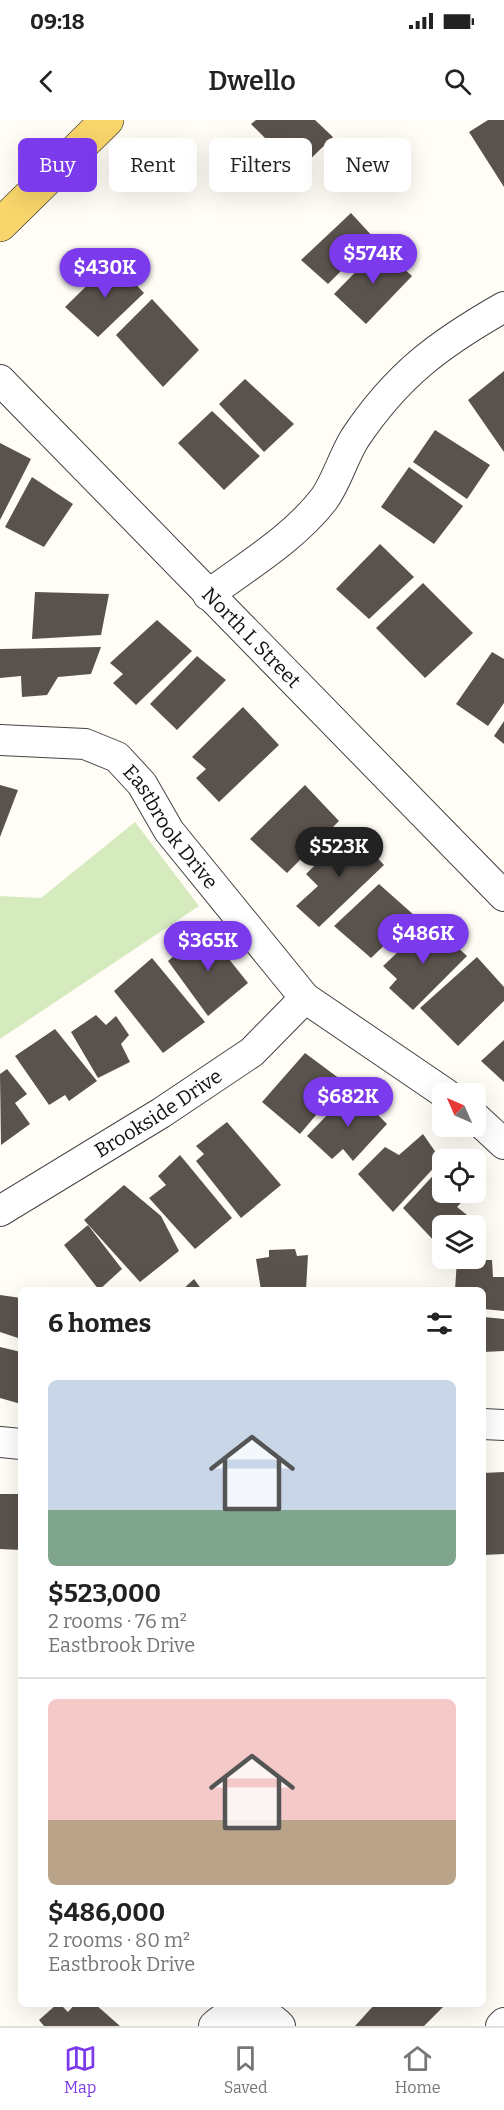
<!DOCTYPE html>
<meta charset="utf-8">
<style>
body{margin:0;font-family:Bitter,serif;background:#f2f2f2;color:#222;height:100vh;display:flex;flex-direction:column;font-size:22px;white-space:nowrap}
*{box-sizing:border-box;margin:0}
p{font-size:20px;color:#767676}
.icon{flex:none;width:33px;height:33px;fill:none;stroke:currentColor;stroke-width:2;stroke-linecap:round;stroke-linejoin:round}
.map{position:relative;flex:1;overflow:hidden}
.side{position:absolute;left:18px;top:1167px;width:468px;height:720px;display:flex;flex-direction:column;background:#fff;border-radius:9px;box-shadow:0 6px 24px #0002}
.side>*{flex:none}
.top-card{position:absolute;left:18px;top:18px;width:468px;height:54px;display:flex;gap:12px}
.needle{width:39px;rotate:315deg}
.controls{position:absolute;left:432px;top:963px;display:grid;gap:12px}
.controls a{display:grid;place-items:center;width:54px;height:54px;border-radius:9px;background:#fff;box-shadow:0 6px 24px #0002;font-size:30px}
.price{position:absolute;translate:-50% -51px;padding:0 14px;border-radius:21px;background:#7c3aed;color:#fff;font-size:20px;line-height:39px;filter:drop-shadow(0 2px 3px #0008)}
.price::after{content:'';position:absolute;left:50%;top:36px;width:18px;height:14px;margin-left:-9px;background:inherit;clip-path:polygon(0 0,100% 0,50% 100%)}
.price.on{background:#222;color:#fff}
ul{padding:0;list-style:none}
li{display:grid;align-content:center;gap:12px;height:318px;padding:0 30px}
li+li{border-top:2px solid #e0e0e0}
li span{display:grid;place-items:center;height:186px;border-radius:9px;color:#555}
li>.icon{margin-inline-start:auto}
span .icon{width:108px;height:108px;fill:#fffc;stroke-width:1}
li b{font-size:26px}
h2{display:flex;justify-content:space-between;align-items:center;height:72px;padding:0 30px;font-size:26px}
.tag{padding:0 21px;border-radius:9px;background:#fff;box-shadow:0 6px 24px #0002;font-size:21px;line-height:54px}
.tag.on{background:#7c3aed;color:#fff}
.status{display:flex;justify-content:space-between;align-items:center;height:42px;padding:0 30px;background:#fff;direction:ltr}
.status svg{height:16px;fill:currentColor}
header{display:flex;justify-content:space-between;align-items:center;height:78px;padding:0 30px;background:#fff;font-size:27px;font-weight:600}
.tabs{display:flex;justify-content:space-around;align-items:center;height:84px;border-top:2px solid #e0e0e0;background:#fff;font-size:16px;color:#767676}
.tabs a{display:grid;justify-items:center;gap:3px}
.tabs .on{color:#7c3aed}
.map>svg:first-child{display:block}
</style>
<div class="status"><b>09:18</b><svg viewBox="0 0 49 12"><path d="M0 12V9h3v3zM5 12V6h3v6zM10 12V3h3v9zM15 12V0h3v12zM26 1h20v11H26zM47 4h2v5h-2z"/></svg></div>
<header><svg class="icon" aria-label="back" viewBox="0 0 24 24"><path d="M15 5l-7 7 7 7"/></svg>Dwello<svg class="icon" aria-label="search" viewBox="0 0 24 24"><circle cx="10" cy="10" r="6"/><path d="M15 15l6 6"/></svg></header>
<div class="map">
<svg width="504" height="1906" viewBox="0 0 504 1906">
<rect width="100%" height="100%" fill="#fffdf5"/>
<path fill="#d5ebbd" d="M135,702L199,786L0,919V776L41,778Z"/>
<path fill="#5a524d" d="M256,0H315L333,17L298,51L251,4Z
M488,0H504V67L469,12Z
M351,93L374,118L328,164L301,140Z
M380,127L412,156L366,204L334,174Z
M113,140L144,173L98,217L65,187Z
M152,179L199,230L163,267L116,215Z
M504,251V332L468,280Z
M245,259L294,304L264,332L219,284Z
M212,291L260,336L224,370L178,323Z
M435,310L490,345L467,379L413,342Z
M0,323L31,339L0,400Z
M409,347L463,386L434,424L381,387Z
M32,357L73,384L44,427L5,407Z
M380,424L414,457L369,499L336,469Z
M423,463L473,513L425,558L376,508Z
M35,472L109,474L101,515L32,519Z
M157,500L192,531L136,585L113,563L123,554L110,543Z
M101,527L91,554L58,557L47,575L22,577L21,556L0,558V529Z
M492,532L504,539V583L488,606L456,584Z
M197,536L226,560L177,610L150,584Z
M243,587L279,625L219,682L196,658L206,649L192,637Z
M504,601V624L494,616Z
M0,665L18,670L0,717Z
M305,665L339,701L287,753L250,719Z
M351,710L384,745L319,807L296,786L318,766L306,754Z
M379,764L415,796L371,838L334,806Z
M430,802L467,836L413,890L389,868L397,859L383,846Z
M205,809L248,863L208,896L168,841Z
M477,837L504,867V881L458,926L420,888Z
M152,838L205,902L163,933L114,871Z
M96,895L106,905L116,896L129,915L121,924L130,942L98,958L71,912Z
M55,909L97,961L69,981L65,975L49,985L15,936Z
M504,920V962L481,941Z
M305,933L344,962L300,1014L262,982Z
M7,949L27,974L15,983L30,1004L1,1025L0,954Z
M352,969L387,1004L353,1041L343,1029L332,1039L307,1016Z
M227,1002L281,1065L241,1098L196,1041L204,1034L196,1026Z
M423,1014L441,1040L393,1092L358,1054L385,1027L399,1035Z
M180,1035L232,1098L195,1129L149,1078L166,1065L158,1056Z
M442,1046V1072H471L457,1087L467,1095L456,1106H442V1119L437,1124L403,1088Z
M124,1065L161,1096L179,1131L140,1162L84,1100Z
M88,1105L122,1149L99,1170L64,1125Z
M295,1129L297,1136L308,1135L306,1170H261L256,1139L269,1137V1130Z
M457,1140H492L493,1157H504V1191L483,1189V1170H455Z
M194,1159L202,1170H182Z
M0,1175L21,1178V1219L0,1212Z
M483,1197L504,1199V1231L483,1232Z
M0,1227L21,1232V1284L0,1278Z
M504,1352V1434L483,1435V1353Z
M0,1374H21V1430L0,1429Z
M57,1884H60L68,1892L75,1884H95L120,1906H44L39,1900Z
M375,1884H446L424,1906H355Z"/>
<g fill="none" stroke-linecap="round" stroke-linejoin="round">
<defs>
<g id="minor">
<path id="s1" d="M0,260L504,776"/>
<path d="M208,475C247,446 294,418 324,379C337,361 343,337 355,318C397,255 439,224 504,187"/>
<path id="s2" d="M0,620L85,624L117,637L142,664L169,711L305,878L446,974"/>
<path d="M476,998L504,1024"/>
<path id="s3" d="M0,1091L161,993L252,932L305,878"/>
<path d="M483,1304L504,1305"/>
<path d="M0,1322L21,1324"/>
<path d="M214,1906C233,1888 261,1886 280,1906"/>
<path d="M501,1906L504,1903"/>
</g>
<path id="primary" d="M0,105L107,0"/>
</defs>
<use href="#minor" stroke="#444" stroke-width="32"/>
<use href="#primary" stroke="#222" stroke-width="34"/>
<use href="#minor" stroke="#fff" stroke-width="30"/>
<use href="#primary" stroke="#f9d66b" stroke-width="33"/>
</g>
<g text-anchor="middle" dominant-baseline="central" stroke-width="6" stroke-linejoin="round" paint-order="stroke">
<g font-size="20" fill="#111" stroke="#fff">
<text stroke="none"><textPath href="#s1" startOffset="360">North L Street</textPath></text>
<text stroke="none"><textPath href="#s2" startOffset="208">Eastbrook Drive</textPath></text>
<text stroke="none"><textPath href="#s3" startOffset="186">Brookside Drive</textPath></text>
</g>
</g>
</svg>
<div class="controls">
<a><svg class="needle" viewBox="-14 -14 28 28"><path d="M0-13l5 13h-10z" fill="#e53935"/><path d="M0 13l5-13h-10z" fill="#767676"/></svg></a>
<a><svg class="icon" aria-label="locate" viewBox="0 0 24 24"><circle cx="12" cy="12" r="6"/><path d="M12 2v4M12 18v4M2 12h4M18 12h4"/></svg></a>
<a><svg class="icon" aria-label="layers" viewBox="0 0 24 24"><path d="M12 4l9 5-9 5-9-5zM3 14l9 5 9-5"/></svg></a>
</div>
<b class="price" style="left:373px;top:165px">$574K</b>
<b class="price" style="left:105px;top:179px">$430K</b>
<b class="price on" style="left:339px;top:758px">$523K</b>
<b class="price" style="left:423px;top:845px">$486K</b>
<b class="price" style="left:208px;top:852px">$365K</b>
<b class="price" style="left:348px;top:1008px">$682K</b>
<div class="top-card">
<a class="tag on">Buy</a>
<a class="tag">Rent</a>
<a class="tag">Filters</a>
<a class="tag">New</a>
</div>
<section class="side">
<h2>6 homes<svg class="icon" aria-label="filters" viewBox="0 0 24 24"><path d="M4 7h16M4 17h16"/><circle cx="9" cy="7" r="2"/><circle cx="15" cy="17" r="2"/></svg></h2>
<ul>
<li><span style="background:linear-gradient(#c9d6e8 70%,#7fa58c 0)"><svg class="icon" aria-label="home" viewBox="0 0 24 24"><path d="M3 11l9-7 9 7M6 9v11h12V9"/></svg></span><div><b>$523,000</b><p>2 rooms · 76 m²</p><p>Eastbrook Drive</p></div></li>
<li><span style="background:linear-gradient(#f6c9c9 65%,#b9a48a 0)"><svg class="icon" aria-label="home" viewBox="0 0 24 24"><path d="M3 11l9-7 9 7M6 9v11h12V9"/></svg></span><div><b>$486,000</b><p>2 rooms · 80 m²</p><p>Eastbrook Drive</p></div></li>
</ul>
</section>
</div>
<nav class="tabs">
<a class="on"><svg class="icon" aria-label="map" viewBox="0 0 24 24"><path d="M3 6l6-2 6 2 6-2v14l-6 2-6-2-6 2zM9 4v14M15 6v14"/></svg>Map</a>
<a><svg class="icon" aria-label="saved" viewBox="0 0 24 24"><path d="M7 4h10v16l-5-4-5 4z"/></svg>Saved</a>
<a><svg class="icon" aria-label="home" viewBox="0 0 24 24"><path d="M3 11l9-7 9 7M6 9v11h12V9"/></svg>Home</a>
</nav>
